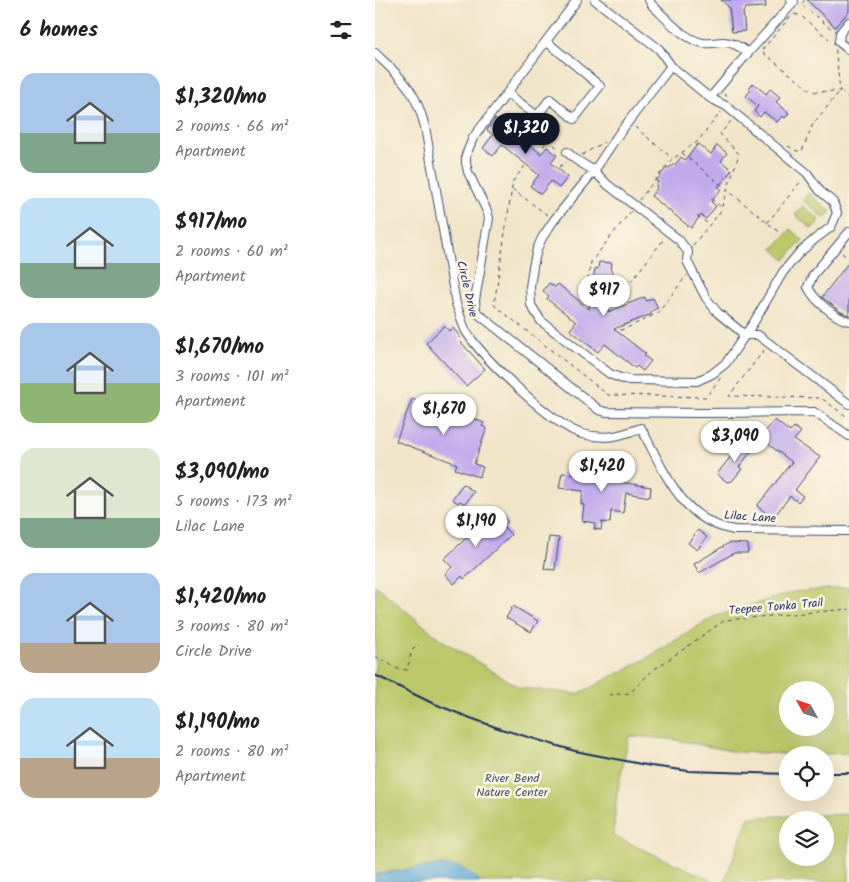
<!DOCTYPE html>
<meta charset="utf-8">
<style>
body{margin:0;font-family:Kalam,sans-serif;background:#f2f2f2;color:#222;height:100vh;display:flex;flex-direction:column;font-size:19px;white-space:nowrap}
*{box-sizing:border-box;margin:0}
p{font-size:16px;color:#767676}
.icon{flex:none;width:28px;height:28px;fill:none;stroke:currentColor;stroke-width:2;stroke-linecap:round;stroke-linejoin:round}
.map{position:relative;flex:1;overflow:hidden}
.details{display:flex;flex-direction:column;background:#fff;width:375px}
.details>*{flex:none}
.needle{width:32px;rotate:310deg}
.fabs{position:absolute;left:404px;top:681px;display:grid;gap:10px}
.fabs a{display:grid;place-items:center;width:55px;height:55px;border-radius:50%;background:#fff;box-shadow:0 5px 20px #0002;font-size:25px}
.price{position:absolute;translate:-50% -42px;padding:0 11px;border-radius:18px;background:#fff;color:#222;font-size:16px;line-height:32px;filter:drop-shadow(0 1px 2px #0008)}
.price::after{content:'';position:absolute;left:50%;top:30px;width:15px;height:11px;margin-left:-8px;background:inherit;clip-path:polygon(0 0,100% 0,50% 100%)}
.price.active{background:#111827;color:#fff}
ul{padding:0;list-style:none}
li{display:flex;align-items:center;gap:15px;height:125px;padding:0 20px}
li span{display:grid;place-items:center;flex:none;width:140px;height:100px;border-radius:15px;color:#555}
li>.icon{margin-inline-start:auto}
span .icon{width:60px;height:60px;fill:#fffc;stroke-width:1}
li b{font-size:21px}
h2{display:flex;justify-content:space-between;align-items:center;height:60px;padding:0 20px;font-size:21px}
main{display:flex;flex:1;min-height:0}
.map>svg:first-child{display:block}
</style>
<main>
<section class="details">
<h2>6 homes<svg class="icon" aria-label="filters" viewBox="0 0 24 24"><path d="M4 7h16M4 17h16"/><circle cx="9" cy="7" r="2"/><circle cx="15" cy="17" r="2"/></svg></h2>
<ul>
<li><span style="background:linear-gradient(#a9c7e8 60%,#7fa58c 0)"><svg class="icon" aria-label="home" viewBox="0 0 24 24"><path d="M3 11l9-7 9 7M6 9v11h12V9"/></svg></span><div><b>$1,320/mo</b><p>2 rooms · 66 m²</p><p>Apartment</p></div></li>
<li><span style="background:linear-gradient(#bfe0f5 65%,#7fa58c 0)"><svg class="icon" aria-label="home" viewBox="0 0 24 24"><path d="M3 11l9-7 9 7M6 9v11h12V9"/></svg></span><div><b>$917/mo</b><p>2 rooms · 60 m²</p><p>Apartment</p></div></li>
<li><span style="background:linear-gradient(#a9c7e8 60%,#8fb573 0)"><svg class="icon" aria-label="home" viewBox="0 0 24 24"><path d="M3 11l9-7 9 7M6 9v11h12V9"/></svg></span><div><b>$1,670/mo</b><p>3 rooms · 101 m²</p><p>Apartment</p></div></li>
<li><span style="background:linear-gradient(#dfe7d0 70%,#7fa58c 0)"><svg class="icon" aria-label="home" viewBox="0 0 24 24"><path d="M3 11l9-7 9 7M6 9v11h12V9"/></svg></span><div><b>$3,090/mo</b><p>5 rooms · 173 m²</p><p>Lilac Lane</p></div></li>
<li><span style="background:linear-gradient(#a9c7e8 70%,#b9a48a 0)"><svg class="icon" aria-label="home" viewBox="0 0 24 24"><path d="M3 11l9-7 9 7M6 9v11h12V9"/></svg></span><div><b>$1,420/mo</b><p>3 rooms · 80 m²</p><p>Circle Drive</p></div></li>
<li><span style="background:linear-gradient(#bfe0f5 60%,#b9a48a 0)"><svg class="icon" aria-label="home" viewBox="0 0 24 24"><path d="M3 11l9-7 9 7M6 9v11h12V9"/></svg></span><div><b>$1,190/mo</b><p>2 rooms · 80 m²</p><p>Apartment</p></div></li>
</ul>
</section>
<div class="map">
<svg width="474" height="882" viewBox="0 0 474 882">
<rect width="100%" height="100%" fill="#fcf5e5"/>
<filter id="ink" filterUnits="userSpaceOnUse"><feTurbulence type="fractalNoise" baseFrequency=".02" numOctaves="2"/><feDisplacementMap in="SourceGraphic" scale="10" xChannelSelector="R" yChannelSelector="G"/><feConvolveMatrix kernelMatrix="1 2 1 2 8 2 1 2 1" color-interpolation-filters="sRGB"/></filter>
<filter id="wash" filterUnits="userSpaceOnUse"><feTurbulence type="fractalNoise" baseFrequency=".0096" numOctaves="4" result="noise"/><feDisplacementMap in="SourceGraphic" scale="20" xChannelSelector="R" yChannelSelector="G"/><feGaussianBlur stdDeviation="1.12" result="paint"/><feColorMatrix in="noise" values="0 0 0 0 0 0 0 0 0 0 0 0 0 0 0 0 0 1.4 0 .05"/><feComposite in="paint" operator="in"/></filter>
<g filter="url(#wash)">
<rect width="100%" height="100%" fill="#f1e5c9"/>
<path fill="#bbc769" stroke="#6b7b64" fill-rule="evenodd" d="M433,193L456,211L450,218L428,200Z
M428,206L445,220L437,229L420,215Z
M416,229L428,240L410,260L398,249Z
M0,585L65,639L145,688L203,694L269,660L338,617L419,592L474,587V753L435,755L362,752L296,739L254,736L242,793L238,836L341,882H107L65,865L0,875ZM412,690H450V728H412Z
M474,814V882H349L374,817ZM412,820H450V858H412Z"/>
<path fill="#5fa8d7" stroke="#3d6c9a" d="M65,865L85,867L107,882H0V875L8,873Z"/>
<g id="blocks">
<path fill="#bfaaec" d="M346,0H390L391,7L371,8L368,12L370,31L357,32L354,7Z
M432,0H474V11L460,27Z
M378,83L391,94L395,89L405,97L401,102L414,113L410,118L407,116L402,122L389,112L385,117L379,111L383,106L371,96L376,90L374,88Z
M120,119L135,131L142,123L153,131L147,138L166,154L172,147L182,155L176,163L193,177L184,188L176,181L166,194L155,186L164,175L127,145L118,156L108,148L118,135L112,130Z
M323,144L336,154L342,145L352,153L346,161L357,170L343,187L346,189L336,202L341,206L331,219L326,215L316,228L276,196L282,188L281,186L283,182L281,181L292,167L294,168L299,164L300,165L306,157L310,160Z
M224,262L237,263L236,271H238L233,312L270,297L271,301L278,298L283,308L276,311L277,314L239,329L271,354L269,356L276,361L268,371L262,366L260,368L230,344L223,352L195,330L201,322L172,299L174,296L168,291L174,283L180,287L183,284L214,309L220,268L223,269Z
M474,262V315L466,312L447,297Z
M69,326L74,331L78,328L86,338L84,340L110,369L91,386L51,343Z
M37,399L88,418L89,414L109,423L107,426L112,428L99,464L108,467L104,477L80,469L82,464L21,441Z
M400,420L415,432L419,427L426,432L419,440L445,457L420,490L428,496L423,502L415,496L398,518L382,506L417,462L385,438Z
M368,441L378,449L364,467L367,469L357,481L352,482L342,474Z
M224,463L241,465L239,481L276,487L275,497L251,493L248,513L236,511L235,523L227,522L226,530L219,529L220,523L207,521L209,505L206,504L208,491L184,488L187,473L210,476V474L222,476Z
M88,484L99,492L90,504L85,501L83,503L77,499Z
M116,515L123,522L128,517L133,522L128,526L136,535L89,579L87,576L79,584L70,574L77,567L69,559Z
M323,530L332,537L322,550L313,543Z
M174,537L184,538L180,570L169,569Z
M354,543L373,544V553H359L324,573L319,564Z
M138,606L163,621L156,632L131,618Z"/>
</g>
</g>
<g filter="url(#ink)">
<use href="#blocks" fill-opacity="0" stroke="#3b4a6e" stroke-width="1"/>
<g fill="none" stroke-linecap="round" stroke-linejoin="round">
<defs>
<path id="minor" d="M202,0L98,138L91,155V163L93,172L112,211L114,218L100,300L101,312L224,410L231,412L328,413L439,412L474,436
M220,0L284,49L296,66L335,98L351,106L432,173L445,191L458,202L462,213L456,227L440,239L424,253L408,272L379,322L351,363L337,374L322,381L254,380L245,378L235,374L166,321L156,305L155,287L158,267L162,249L167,238L179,220L219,171L243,135L296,66
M274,0L277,5C291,18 308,39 328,43C334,44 341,42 348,42C357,42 366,47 373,53
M474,22L465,33L464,42L474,50
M0,53C28,80 40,88 50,127L81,304C85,313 87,325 92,333C109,359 179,426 207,434C231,440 244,436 266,428C289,470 306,521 359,530L474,531
M132,93L162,116L175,99L199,119L225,86L171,41
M335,98L373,53L419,2L416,0
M192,152L200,159L219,171L233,185L304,240L313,252L312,261L331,298L343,313L370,335H383L474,404
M474,232L438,275L433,287C438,299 461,319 474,321"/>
</defs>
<use href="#minor" stroke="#3b4a6e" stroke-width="10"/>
<path stroke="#3b4a6e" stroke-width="1" stroke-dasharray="4 4" stroke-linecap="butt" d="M430,0L426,4L458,30
M420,14L426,16L460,44L465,91L441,92L435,90L386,51L417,15Z
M349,94L355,99
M260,127L297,158
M413,146L422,151H427L438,124L465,91L474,99
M163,153L173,140L185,150
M307,153L405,233
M207,155L229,142
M150,166L138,181L119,305L233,395L331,397L347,376
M184,167L191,162
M137,189L174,216
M336,199L345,206
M264,200L296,160L322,142L346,112
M322,216L334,224
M392,223L427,180
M318,245L345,212L364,154L345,134L356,121
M467,253L474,259
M212,304L210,298L216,262L256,211
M236,307L289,239
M245,330L250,329L283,313L312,275
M389,350L354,396L446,398L474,418
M0,656L23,669L32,670L37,650L44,645
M234,695L255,693L277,671L350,620L474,609"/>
<use href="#minor" stroke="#fff" stroke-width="8"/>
<path stroke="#1b2f5e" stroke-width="2" d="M0,675L55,702L90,716L126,729L200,751L276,766L314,771L412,774
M450,773H474"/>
</g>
</g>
<g text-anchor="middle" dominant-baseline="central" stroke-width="5" stroke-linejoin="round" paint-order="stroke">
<g font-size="12" fill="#1b2f5e" stroke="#fcf5e5">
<text transform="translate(92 289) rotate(77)">Circle Drive</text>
<text transform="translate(375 517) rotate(4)">Lilac Lane</text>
<text transform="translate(401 607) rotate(-5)">Teepee Tonka Trail</text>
</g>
<g font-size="12" fill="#435561" stroke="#fcf5e5">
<text x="137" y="778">River Bend<tspan x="137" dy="14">Nature Center</tspan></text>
</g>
</g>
</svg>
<div class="fabs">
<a><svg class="needle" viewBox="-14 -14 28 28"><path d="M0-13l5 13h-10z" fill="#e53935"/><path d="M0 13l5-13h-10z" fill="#767676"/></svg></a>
<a><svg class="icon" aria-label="locate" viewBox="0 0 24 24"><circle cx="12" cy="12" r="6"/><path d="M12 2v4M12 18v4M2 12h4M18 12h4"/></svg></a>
<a><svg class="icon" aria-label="layers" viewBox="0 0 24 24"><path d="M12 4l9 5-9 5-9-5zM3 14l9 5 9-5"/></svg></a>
</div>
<b class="price active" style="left:151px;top:155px">$1,320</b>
<b class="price" style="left:229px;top:317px">$917</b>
<b class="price" style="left:69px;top:436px">$1,670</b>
<b class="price" style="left:360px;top:463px">$3,090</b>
<b class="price" style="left:227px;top:493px">$1,420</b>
<b class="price" style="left:101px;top:548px">$1,190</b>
</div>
</main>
